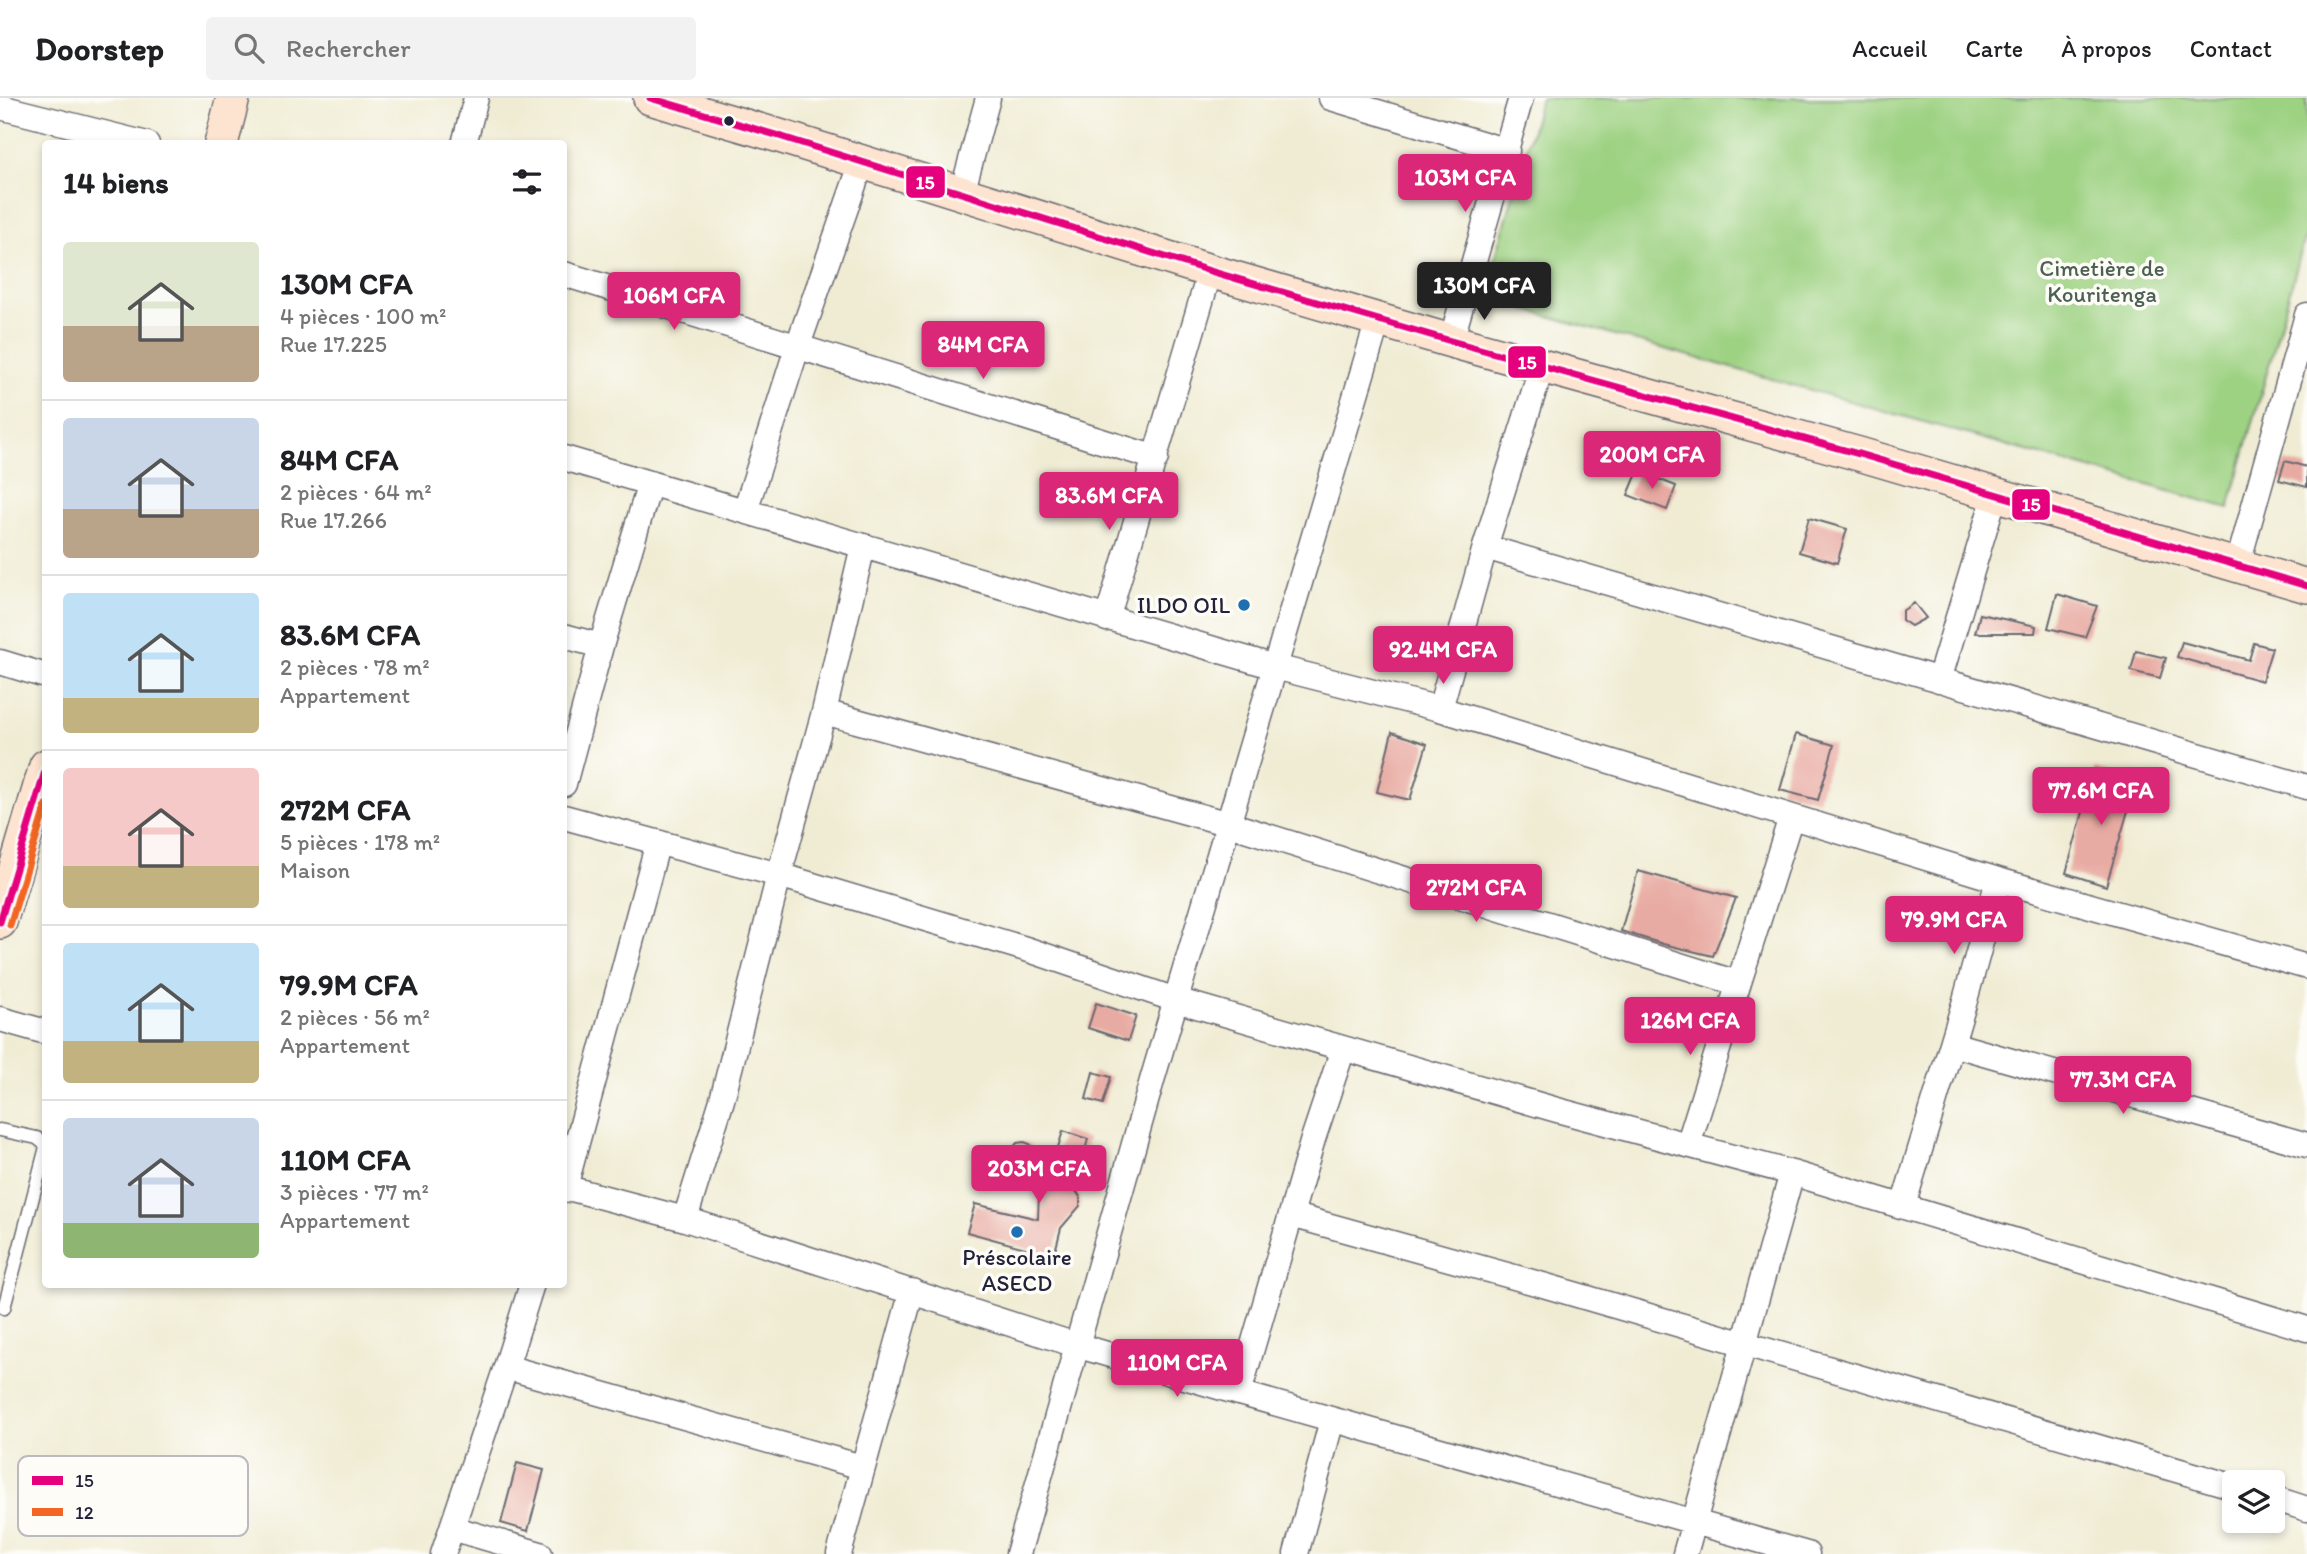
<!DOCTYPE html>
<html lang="fr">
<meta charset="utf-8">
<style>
body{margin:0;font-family:Itim,sans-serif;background:#f2f2f2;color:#202124;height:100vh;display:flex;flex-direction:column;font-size:26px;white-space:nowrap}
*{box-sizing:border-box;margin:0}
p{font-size:23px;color:#757577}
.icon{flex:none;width:38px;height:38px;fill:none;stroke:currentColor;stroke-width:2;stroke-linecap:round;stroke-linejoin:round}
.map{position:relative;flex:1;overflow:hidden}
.panel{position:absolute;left:42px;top:42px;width:525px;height:1148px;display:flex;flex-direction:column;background:#fff;border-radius:7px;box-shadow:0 4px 10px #0003}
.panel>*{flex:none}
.tools{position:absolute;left:2222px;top:1372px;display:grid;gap:14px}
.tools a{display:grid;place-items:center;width:63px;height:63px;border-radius:7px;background:#fff;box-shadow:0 4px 10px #0003;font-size:35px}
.price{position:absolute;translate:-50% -60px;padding:0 16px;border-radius:7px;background:#db2777;color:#fff;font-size:23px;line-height:46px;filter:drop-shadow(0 2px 4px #0008)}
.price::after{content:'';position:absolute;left:50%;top:42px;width:21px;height:16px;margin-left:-10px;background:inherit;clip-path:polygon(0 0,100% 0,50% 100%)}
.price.on{background:#222;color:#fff}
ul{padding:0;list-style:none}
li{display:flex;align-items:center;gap:21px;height:175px;padding:0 21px}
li+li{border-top:2px solid #e0e0e0}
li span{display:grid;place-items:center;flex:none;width:196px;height:140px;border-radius:7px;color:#555}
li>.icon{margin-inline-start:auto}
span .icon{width:84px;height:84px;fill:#fffc;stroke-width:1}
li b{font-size:30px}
h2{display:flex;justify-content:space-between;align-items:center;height:84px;padding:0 21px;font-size:30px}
header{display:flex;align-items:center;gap:42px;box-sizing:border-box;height:98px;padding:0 35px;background:#fff;border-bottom:2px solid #e0e0e0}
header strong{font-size:33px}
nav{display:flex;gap:38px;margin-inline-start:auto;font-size:24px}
.search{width:490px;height:63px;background:#f2f2f2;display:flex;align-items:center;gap:18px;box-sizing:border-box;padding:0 24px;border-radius:7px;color:#757577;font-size:26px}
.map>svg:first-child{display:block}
</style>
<header>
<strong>Doorstep</strong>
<div class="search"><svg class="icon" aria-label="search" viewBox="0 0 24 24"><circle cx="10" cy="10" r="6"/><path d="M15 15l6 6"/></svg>Rechercher</div>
<nav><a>Accueil</a><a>Carte</a><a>À propos</a><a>Contact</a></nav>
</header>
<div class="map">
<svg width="2307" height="1456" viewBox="0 0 2307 1456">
<rect width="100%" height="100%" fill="#fdfcf7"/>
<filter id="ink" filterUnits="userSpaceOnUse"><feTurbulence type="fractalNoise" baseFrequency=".0143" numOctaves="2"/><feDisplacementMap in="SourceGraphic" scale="14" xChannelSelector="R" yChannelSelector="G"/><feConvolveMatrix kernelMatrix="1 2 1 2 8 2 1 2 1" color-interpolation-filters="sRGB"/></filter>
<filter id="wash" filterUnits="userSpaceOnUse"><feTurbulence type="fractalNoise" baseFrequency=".00686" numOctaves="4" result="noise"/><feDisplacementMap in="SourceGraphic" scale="28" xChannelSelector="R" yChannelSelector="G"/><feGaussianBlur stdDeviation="1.57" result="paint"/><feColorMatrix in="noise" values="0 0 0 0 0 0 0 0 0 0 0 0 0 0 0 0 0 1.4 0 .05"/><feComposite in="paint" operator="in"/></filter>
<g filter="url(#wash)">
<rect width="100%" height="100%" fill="#f0ecd4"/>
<path fill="#9ed283" stroke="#607a5f" stroke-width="2" d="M1541,0H2307V132L2229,410L1484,200Z"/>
<g id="blocks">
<path fill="#e8aba3" d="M2285,363L2307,369V389L2279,382Z
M1638,373L1676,388L1667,412L1628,397Z
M1809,420L1847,431L1837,465L1799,454Z
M2057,496L2097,508L2085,539L2048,530Z
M1914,505L1926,520L1911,528L1902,522V513Z
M1980,516L2036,528L2035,535H1975Z
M2182,544L2249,562L2254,545L2272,550L2262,583L2177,559Z
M2136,553L2166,560L2160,580L2131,573Z
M1392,634L1427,646L1410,702L1377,694Z
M1796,636L1834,647L1818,702L1780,692Z
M2095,671L2137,682L2106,788L2066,775Z
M1638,773L1736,800L1713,858L1663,846L1621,833Z
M1096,905L1136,918L1128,943L1088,930Z
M1093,974L1111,979L1103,1006L1086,1001Z
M1063,1033L1088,1041L1075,1091L1080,1099V1108L1061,1130L1054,1158L967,1134L975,1106L1038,1121L1039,1092L1057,1073L1051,1072Z
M1024,1044L1030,1046L1050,1072L1009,1066L1012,1051L1017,1045Z
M517,1365L544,1372L528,1433L501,1425Z"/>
</g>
</g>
<g filter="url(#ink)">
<use href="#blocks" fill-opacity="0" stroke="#6a6971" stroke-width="2"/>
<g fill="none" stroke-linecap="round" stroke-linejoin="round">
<defs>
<path id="lane" d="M0,1032L37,1040L46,1047
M4,1210L46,1049"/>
<path id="street" d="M1331,0L1507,53
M0,9L147,46
M464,46L476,0
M962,95L988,0
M564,176L1156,360
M1451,243L1521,0
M564,360L1275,569L1440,611L1998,782L2307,869
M745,413L797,250L862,64
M1485,449L2307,689
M2237,469L2307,217
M1107,521L1210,173
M564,538L601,548L650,385
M0,564L46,578
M1939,582L1995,397
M1440,611L1485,449L1542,268
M824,614L1229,726L1737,885
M564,686L601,548
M564,719L779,777L1029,852L1176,902L1557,1012L1792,1075L2307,1231
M0,921L46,934
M1952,946L2307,1047
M1688,1047L1791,719
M564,1089L685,1121L1076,1247L1239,1295L1807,1456
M564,1093L658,744
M1903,1108L1964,906L1998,782
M1291,1117L1543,1187L2235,1389
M685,1121L722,1002L779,777L824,614L863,448
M532,1186L506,1269L862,1369
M1239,1295L1313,1041L1343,951
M2273,1400L2307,1411
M452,1430L540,1456
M443,1456L506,1269
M839,1456L912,1193
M1018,1456L1153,979L1378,222
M1296,1456L1332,1322
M1685,1456L1792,1075"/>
<path id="secondary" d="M650,0L776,37L1210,173L1451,243L1859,356L2307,488
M221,46L233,0
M0,824L46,668"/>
</defs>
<use href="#lane" stroke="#6a6971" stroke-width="15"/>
<use href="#street" stroke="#6a6971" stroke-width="27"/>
<use href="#secondary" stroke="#6a6971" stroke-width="36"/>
<use href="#lane" stroke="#fff" stroke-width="12"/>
<use href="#street" stroke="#fff" stroke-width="24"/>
<use href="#secondary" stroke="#fde4d0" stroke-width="33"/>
<defs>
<path id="bus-1" d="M650,0L776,37L1210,173L1451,243L1859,356L2307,488
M0,824L46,670"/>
<path id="bus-2" d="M10,827L46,707"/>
</defs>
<use href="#bus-1" stroke="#fdfcf7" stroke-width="12"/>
<use href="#bus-2" stroke="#fdfcf7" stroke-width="12"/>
<use href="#bus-1" stroke="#e5007d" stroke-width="7"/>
<use href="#bus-2" stroke="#f26522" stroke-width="7"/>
</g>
</g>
<circle fill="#22223b" stroke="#fdfcf7" stroke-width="2.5" cx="729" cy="23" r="6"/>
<g fill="#1f6fb2" stroke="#fdfcf7" stroke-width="2.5">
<circle cx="1244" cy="507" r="7"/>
<circle cx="1017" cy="1134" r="7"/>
</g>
<g text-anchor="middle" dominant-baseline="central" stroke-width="7" stroke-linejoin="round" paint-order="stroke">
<g font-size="23" fill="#4d6054" stroke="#fdfcf7">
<text x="2102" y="170">Cimetière de<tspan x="2102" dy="26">Kouritenga</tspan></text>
</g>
<g font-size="23" fill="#22223b" stroke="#fdfcf7" text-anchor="end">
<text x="1230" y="507">ILDO OIL</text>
<text x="1017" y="1159" text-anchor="middle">Préscolaire<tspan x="1017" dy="26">ASECD</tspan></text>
</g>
</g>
<rect x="18" y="1358" width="230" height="80" rx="10" fill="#fdfcf7" stroke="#bbbbbf" stroke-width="2"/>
<rect x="32" y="1378" width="31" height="9" fill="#e5007d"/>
<rect x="32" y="1410" width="31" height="8" fill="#f26522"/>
<g font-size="19" fill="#22223b">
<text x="75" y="1389">15</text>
<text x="75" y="1421">12</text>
</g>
<g stroke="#fdfcf7" stroke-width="2.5">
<rect x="905" y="67" width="41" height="34" rx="7" fill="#e5007d"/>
<rect x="1507" y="247" width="40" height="34" rx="7" fill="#e5007d"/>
<rect x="2011" y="390" width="40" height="33" rx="7" fill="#e5007d"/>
</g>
<g font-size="19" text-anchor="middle" font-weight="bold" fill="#fff">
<text x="925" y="91">15</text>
<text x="1527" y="271">15</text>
<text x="2031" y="413">15</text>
</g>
</svg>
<div class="tools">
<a><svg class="icon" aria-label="layers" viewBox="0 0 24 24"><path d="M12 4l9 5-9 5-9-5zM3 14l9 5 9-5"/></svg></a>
</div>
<b class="price" style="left:1465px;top:116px">103M CFA</b>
<b class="price on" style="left:1484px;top:224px">130M CFA</b>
<b class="price" style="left:674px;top:234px">106M CFA</b>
<b class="price" style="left:983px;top:283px">84M CFA</b>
<b class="price" style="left:1652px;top:393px">200M CFA</b>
<b class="price" style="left:1109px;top:434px">83.6M CFA</b>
<b class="price" style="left:1443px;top:588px">92.4M CFA</b>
<b class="price" style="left:2101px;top:729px">77.6M CFA</b>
<b class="price" style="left:1476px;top:826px">272M CFA</b>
<b class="price" style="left:1954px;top:858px">79.9M CFA</b>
<b class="price" style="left:1690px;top:959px">126M CFA</b>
<b class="price" style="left:2123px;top:1018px">77.3M CFA</b>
<b class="price" style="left:1039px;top:1107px">203M CFA</b>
<b class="price" style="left:1177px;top:1301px">110M CFA</b>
<section class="panel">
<h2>14 biens<svg class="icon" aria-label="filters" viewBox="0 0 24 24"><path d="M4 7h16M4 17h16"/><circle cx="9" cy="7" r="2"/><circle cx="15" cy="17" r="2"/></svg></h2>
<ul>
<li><span style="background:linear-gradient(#dfe7d0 60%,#b9a48a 0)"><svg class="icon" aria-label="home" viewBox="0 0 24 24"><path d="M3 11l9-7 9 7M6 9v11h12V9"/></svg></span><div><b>130M CFA</b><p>4 pièces · 100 m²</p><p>Rue 17.225</p></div></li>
<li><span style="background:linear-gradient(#c9d6e8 65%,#b9a48a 0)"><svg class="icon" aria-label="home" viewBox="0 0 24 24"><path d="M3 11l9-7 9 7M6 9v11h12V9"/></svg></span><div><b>84M CFA</b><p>2 pièces · 64 m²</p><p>Rue 17.266</p></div></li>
<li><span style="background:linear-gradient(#bfe0f5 75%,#c2b280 0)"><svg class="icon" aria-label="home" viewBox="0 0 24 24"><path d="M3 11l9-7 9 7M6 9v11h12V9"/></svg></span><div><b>83.6M CFA</b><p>2 pièces · 78 m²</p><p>Appartement</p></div></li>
<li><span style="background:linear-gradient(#f6c9c9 70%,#c2b280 0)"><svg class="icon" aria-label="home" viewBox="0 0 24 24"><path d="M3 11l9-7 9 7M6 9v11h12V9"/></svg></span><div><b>272M CFA</b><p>5 pièces · 178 m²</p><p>Maison</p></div></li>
<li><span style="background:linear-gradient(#bfe0f5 70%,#c2b280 0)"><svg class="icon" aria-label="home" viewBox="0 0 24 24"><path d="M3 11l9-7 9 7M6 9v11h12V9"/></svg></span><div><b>79.9M CFA</b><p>2 pièces · 56 m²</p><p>Appartement</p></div></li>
<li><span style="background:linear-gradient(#c9d6e8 75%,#8fb573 0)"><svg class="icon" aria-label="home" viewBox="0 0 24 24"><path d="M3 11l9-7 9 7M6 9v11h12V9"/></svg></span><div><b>110M CFA</b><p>3 pièces · 77 m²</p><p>Appartement</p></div></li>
</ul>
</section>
</div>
